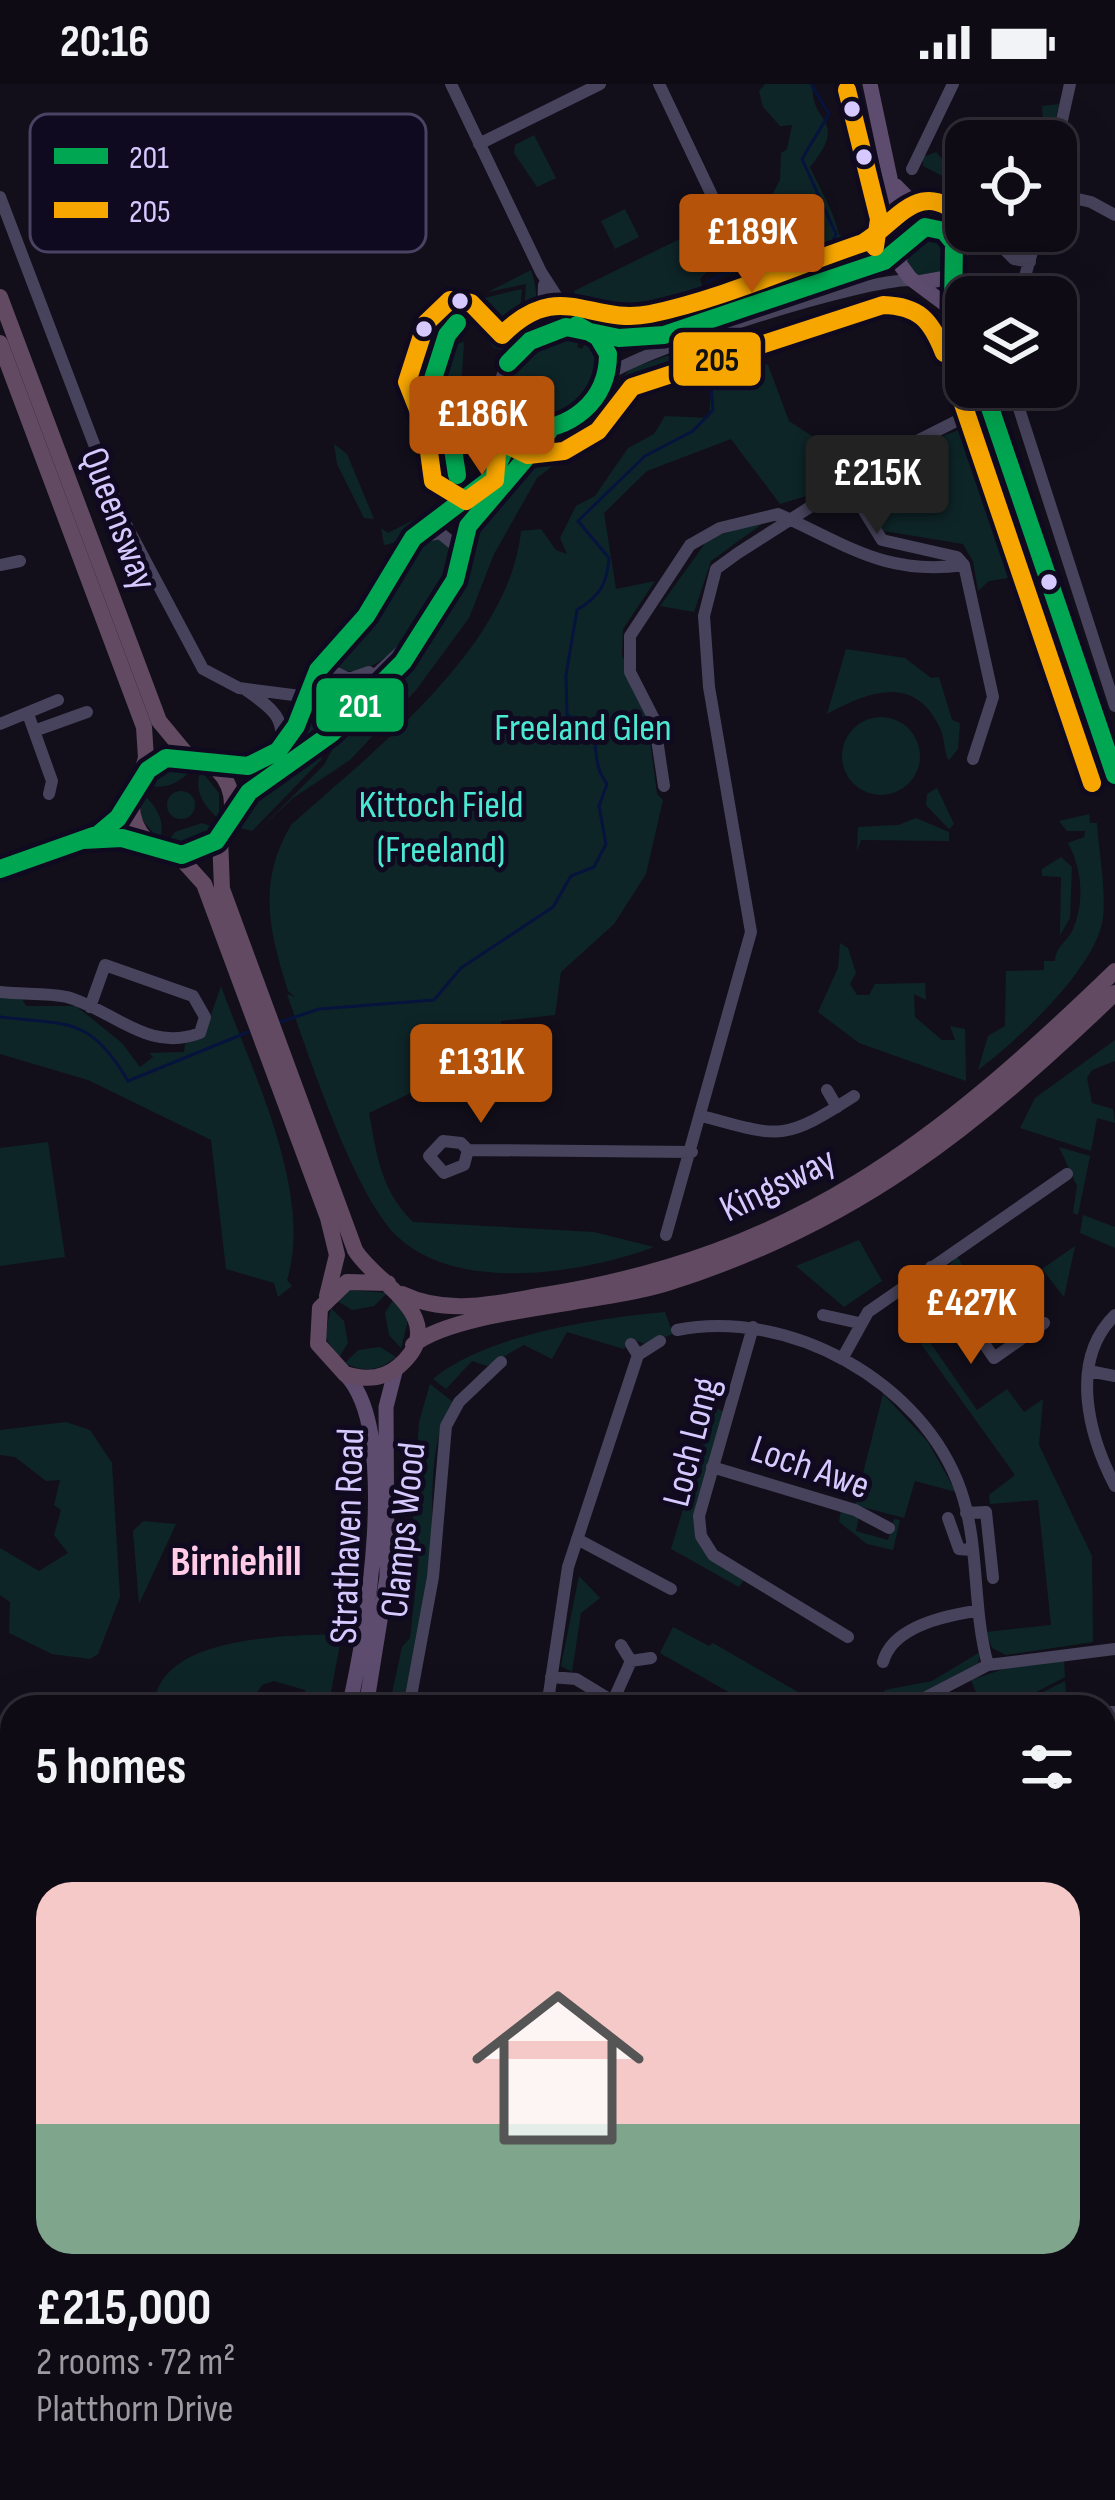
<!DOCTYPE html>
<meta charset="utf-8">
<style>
body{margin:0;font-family:"Sofia Sans Condensed",sans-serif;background:#1c1922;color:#f1f3f6;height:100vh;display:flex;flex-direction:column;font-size:45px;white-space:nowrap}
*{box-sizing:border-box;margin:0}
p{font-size:39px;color:#9b9ba0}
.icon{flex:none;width:66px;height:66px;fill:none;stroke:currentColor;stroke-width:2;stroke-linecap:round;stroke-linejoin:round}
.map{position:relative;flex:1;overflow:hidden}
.panel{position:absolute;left:0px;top:1611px;width:1116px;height:807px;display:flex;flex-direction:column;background:#0e0b14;border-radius:36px 36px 0 0;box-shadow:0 12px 48px #0002,0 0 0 3px #2e2b34}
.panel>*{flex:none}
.fabs{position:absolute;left:945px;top:36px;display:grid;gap:24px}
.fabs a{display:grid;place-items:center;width:132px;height:132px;border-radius:24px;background:#0e0b14;box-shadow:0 12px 48px #0002,0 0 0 3px #2e2b34;font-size:60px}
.price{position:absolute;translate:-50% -102px;padding:0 27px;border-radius:12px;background:#b45309;color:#fff;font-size:39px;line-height:78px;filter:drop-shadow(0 3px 6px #0008)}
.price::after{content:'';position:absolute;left:50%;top:72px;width:36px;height:27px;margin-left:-18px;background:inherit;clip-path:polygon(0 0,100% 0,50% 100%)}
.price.on{background:#222;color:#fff}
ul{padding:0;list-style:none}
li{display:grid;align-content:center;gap:24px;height:636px;padding:0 36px}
li span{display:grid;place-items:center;height:372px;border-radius:36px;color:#555}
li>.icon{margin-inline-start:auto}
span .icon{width:216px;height:216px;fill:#fffc;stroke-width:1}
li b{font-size:51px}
h2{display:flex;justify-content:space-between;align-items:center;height:144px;padding:0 36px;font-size:51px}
.status{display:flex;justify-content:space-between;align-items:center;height:84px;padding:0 60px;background:#0e0b14;direction:ltr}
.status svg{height:33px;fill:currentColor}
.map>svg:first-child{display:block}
</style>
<div class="status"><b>20:16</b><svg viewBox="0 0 49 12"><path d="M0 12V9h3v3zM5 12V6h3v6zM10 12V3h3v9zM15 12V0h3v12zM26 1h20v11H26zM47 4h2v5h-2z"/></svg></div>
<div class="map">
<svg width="1115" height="2416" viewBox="0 0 1115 2416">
<rect width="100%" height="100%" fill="#120f1b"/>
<path fill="#0e2528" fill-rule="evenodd" d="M765,0H813C808,40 851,33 810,83C820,106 833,124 839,151L876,162L818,169L787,182L774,174L793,155L791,145L775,147L770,115L780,96L781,69L787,65L792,41L780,42L763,23L759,7ZM783,114L798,117L791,127L798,138L815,144L818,155L791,144L778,130Z
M1059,20L1050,57H1035L1043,41L1042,22Z
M534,51L556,94L537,103L514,69L515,61Z
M936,68L948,81L966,79V93L950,96L923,82V73Z
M625,125L639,153L615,165L601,137Z
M737,136L746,144L767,145L771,155L754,170C728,165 717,177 700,195L704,210C668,224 643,233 605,220L591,232L578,227L574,207L694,148L698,155L710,150L726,157L728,147L738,144Z
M905 171a22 22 0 1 1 44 0a22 22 0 1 1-44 0Z
M531,186C543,220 533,244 510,267L494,264L481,246L478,223L464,214L473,212L485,236L509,261L514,255L509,250L524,228L526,200L488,208Z
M522,205L520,225L506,246L484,214Z
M572,249L581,252L577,263L582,265L588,254C631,288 568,349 527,337C480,305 534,256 572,249Z
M727,252L729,258L637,305L609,334L600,331L593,339L596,348L537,394L494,470L469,534L416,606L350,676L293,714L258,747L324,681L340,651L391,602L431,550L471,478L473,447L504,416L542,361L585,337L631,284Z
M464,258L461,304L447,312L440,302L453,261Z
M735,258L743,261L747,275L768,281L789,337L835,367L887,354L897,359L813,410L780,420L731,355L647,387L604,429L616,505L655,497L623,545L622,571L647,634L657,710L663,716L646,790L614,840L561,888L555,931L501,937L506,996L432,999L369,1029C377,1073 381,1106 413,1138L594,1148L654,1163C583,1189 459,1210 398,1153C355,1114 308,969 287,910L295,913L288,907C269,846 257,799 291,741C373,667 509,565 521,447L541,445L556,466L567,470L560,454L576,422L595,412L628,364L654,350L665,332L709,334L711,308L701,278Z
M490,314C514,352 499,398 460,420C448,426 435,429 424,436C409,445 402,459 384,461L381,444L388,449L480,402L502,360L489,326H482V317Z
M970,342L983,347L1032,490L989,497L978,507L973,477L963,460L884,447L859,404C887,374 932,355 970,342Z
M334,360L347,370L374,435L364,434L337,380Z
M766,437L711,477L694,528L660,522L709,454Z
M438,454L448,457L458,481C437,515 388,598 341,586L338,576L391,513L420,461Z
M846,565L905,574L931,594L939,593L952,636L960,639L958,665L949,676C945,672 945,656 940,644C914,588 866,609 827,630Z
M354,617L358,621L265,685L305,647L312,620L344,622Z
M842 672a39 39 0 1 1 78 0a39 39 0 1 1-78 0Z
M327,660L321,676L252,747L237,743L261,707Z
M169,682H195C184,695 166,709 146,700Z
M201,687L219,709V735C207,725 192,708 201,687Z
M937,704L954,740L949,745L926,721L927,710Z
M167 721a14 14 0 1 1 28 0a14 14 0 1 1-28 0Z
M141,708C153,719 168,736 159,756L141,734Z
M1089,730L1090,739H1097C1099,770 1106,804 1103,834C1097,883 1016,958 978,986L988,952L1005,942L1006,887L1044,886V877H1055C1056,861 1067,859 1073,845C1085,817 1082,785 1068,759L1084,753L1085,747H1067L1059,737Z
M916,734L949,748V757L861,756L857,767L858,743L898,741Z
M202,739L213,743L200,758L165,761L175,748Z
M1061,773L1072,783L1070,834L1060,851L1061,793L1042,792V785Z
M840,859L848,864L856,889L850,900L857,911H869L875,900L925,899L926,916L914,910L915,933L942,956H955L950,942L965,945L966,997L859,959L818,928L838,884Z
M221,902C251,986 314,1108 287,1196L292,1202L278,1213L274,1199L226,1185L211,1056L88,996L0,970V914L22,915L26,922H76L122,959L140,983L153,973L149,969L184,968L185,960L203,954Z
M1115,956V977L1092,986L1087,994L1092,1019L1113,1025L1115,1039L1097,1034L1091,1067L1020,1044L1035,1014Z
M48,1058L65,1173L0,1182V1064Z
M1059,1063L1090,1072L1078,1131L1073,1129L1077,1102Z
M1083,1131L1115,1143V1164L1080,1149Z
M859,1156L882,1197L844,1223L796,1182Z
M1075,1162L1064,1213L1042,1185Z
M957,1172L981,1213L965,1223L944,1188Z
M350,1206L387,1209L374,1222L352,1226L336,1216Z
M395,1213L408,1236L401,1264L389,1251L385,1229Z
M331,1224L344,1237L348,1259L338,1275L325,1252Z
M665,1228L673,1250L645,1260L632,1255L624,1265L567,1248L552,1275L524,1261L487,1282L472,1277L446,1305L433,1295C485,1251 597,1234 665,1228Z
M927,1254L977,1326L1007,1305L1024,1328L1043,1315L1039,1361L1092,1472L1093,1558L1006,1571L992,1564L986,1548L1051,1541L1038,1416L990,1420L989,1411L1015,1391L921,1260Z
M380,1263L396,1273C380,1287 363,1289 345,1279L358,1266Z
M430,1300L453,1318C425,1364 435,1422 431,1474C427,1524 413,1574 404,1623H389L402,1563L410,1554L419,1475L411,1464L419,1338Z
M883,1310L928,1358L956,1408L915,1397L904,1434L855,1421Z
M714,1323L724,1328L695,1443L744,1496L739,1503L671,1465Z
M66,1338L90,1346L112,1379L120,1513L98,1570L90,1575L52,1570L9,1549L10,1518L0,1511V1464L39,1487L68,1469L54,1451L61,1426L54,1421L60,1396L46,1397L15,1373L0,1371V1346Z
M841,1426L859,1432L856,1447L888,1456L894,1435L900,1436L893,1466L867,1460L839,1438Z
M143,1437L176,1440L139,1520L133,1447Z
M579,1492L600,1514L581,1529L572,1588L561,1582Z
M673,1543L709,1562L713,1559L824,1623L753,1622L660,1569Z
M342,1550L328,1623H307L305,1606L274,1597L262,1601L247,1623H154C157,1550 289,1552 342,1550Z
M980,1568L978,1582L899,1623H875L885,1606L932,1597Z
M1064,1576L1065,1593L1008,1623H982L971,1596L1015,1581Z
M1065,1597L1067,1623H1016L1015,1622Z
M1115,1786V1861L1104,1862V1787Z
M198,2406H386L398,2416H195Z
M819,2406H865L901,2416H822L826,2413Z"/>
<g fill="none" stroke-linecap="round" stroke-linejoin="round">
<path stroke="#06133c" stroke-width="3" d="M707,210L709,197L723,190L831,162L836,150L802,75L829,30L811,0
M0,933C68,941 90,932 128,997L248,948
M280,938L319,925L434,916L461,884L553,823L571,792L594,783L606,760L599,722L607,700C584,669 612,650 567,631L566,591L577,526C600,512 607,500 609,474L578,437L645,372L693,347L713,326L709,277"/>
<path stroke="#47435c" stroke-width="12" d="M451,0L541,188L575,241
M659,0L716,120
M479,60L600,0
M1056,63L1070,0
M912,85L953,0
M1056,110L1091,118L1115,131
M0,113L121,431L203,585L239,604L340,617L356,609L431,539
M941,145L966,147
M986,147L1014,175L1030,178
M956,174L984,147
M1019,213L1038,147
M593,248C636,287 584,341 540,349L507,335C481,295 525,243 569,241C598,240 622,258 653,254L873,181L899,166
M530,255L543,229L544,201
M608,291C648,263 865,194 913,196
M1012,303L1115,622
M848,401L882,456L957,473L964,481L993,613L973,675
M413,455L440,449L461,466
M0,481L20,477
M323,582L349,595L369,588
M246,606C270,623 287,633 280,664
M28,630L52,697L49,710
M0,640L58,616
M34,647L87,628
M213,682C233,686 258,683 275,670C303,650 298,617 316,590C330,570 349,554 364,535C383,510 393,480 412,456C444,415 520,414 508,336
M664,702L654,635L630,588V552L690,461L720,444L778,430C846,460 884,492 964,481
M232,728L257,700L359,625L403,578L455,496L468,442L548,348
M99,751L149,758
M0,785L99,751L133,717
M0,908C22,911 46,908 67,913C114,926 147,969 200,949L205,933L193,912L105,881L90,923
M827,1006L837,1023
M702,1032C781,1054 784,1057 854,1012
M468,1066L464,1081L444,1089L429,1072L443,1057L461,1059L468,1066L692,1068
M666,1151L751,848L709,603L704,532L716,485L738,469L901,365L990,320
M931,1183L994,1274L1044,1239
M823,1231L859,1239
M1115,1231C1068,1277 1089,1352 1115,1402
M753,1243L699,1432L701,1452L713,1471L848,1553
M677,1246C788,1224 923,1297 961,1407C980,1463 972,1524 988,1581
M638,1271L660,1257
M842,1275L868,1228L1067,1090
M1089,1287L1115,1292
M712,1383L855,1426L889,1444
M966,1429L986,1428L993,1494
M948,1434L959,1465L971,1466
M577,1455L671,1505
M621,1561L631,1577L651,1574
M883,1578C892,1544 942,1532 976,1527
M551,1593L576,1595L622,1623
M613,1617L631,1577
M410,1618L443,1623
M409,1623L433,1493L446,1342L459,1318L501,1278
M547,1623L568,1483L638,1271L631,1260
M907,1623L988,1581L1115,1565
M1109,1628H1115
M1104,1708L1115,1707
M1104,2088L1115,2091
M1104,2402L1115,2397
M661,2406L664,2416
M801,2406L811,2416
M0,2408L21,2416
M764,2416L775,2406
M1072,2416L1095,2406"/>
<path stroke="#5d4c6e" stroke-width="15" d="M870,0L903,155
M896,102L937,144
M954,185L953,226L966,260
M918,199L946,194C972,163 938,127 905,151L899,179L910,194L953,226
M983,303L1115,691
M345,1290C401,1346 366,1551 349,1623
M366,1623L387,1493L386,1323L396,1284
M0,2388L12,2390
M398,2406L406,2416
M156,2416L158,2406
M175,2416L177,2406"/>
<path stroke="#624a62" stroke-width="16" d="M0,213L159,637L188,672
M0,259L144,643L146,674L140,695
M132 721a50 50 0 1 1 100 0a50 50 0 1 1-100 0Z
M220,753L222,805L355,1166C375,1200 454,1234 399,1282C383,1296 364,1296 345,1290L318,1260L320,1224L347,1198L388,1199
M177,770L204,800L328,1134L337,1171L327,1212
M402,1210C448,1232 496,1219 545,1211C797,1170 937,1059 1115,887
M413,1261C458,1225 602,1220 668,1199C857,1139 974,1044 1115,909"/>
<defs>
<path id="bus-1" d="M457,239L447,251L431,301L449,339L457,391
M508,279L530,257L566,243L619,254L664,251L884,177L925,143L944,147L954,159L953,226L966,260
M983,303L1115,691
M524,346C570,347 608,318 608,270L598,253L577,241
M83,756L122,754L182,771L216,757L249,708L332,649L403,578L455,496L468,442L549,347
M0,785L99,750L118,734L148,686L166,674L248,682L278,667L296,642L318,586L366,532L413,454L492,394L507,360L498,310"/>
<path id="bus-2" d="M847,6L879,135L875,163
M944,269C931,236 919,222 883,221L632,303L598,347L564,367L528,371L498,357L495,396L466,417L433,397L426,346L407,298L426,239L450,216L471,219L502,251C559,193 590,242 650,230C722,215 794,182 863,159C896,140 921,88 966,138
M960,311L1092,699"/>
</defs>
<use href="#bus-1" stroke="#100a20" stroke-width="27"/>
<use href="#bus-2" stroke="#100a20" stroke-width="27"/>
<use href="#bus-1" stroke="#00a651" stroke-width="18"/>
<use href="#bus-2" stroke="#f7a600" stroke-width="18"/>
</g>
<g fill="#d5c9ff" stroke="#100a20" stroke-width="4.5">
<circle cx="852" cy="25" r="10"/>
<circle cx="864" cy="73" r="10"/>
<circle cx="460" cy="217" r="10"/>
<circle cx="424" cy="245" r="10"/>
<circle cx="1049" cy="498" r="10"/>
</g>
<g text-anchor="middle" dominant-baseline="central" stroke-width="10" stroke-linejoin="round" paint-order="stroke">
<g font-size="39" fill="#d5c9ff" stroke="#100a20">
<text transform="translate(118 435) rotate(69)">Queensway</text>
<text transform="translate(778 1101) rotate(-26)">Kingsway</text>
<text transform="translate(692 1358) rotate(-76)">Loch Long</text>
<text transform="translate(810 1384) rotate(19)">Loch Awe</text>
<text transform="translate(404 1446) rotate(-84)">Clamps Wood</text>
<text transform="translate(348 1452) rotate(-88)">Strathaven Road</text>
</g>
<g font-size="39" fill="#4be9d3" stroke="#100a20">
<text x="583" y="644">Freeland Glen</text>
<text x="441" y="721">Kittoch Field<tspan x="441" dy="45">(Freeland)</tspan></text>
</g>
<g font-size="42" font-weight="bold" fill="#ffcbe7" stroke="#100a20">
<text x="236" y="1478">Birniehill</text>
</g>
</g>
<rect x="30" y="30" width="396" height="138" rx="18" fill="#100a20" stroke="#4b4363" stroke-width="3"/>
<rect x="54" y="64" width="54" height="16" fill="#00a651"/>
<rect x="54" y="118" width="54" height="16" fill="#f7a600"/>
<g font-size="33" fill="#d5c9ff">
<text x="129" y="84">201</text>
<text x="129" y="138">205</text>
</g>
<g stroke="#100a20" stroke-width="4.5">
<rect x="671" y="246" width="92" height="58" rx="12" fill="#f7a600"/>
<rect x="314" y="592" width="92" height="58" rx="12" fill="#00a651"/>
</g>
<g font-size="33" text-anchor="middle" font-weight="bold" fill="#fff">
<text x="360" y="633">201</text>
</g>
<g font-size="33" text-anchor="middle" font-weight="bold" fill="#111">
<text x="717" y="287">205</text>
</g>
</svg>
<div class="fabs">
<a><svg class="icon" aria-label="locate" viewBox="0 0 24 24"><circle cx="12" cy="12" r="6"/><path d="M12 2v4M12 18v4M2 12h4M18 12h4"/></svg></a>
<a><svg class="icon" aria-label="layers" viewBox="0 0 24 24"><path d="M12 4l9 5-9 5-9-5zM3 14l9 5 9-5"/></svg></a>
</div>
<b class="price" style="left:752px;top:212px">£189K</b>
<b class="price" style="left:482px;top:394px">£186K</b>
<b class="price on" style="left:877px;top:453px">£215K</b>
<b class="price" style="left:481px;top:1042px">£131K</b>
<b class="price" style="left:971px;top:1283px">£427K</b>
<section class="panel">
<h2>5 homes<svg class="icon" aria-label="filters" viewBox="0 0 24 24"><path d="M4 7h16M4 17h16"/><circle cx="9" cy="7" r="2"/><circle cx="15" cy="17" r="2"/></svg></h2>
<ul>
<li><span style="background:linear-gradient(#f6c9c9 65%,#7fa58c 0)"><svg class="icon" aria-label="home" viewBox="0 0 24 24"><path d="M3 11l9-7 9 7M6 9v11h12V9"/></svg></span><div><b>£215,000</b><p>2 rooms · 72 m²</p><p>Platthorn Drive</p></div></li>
</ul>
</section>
</div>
